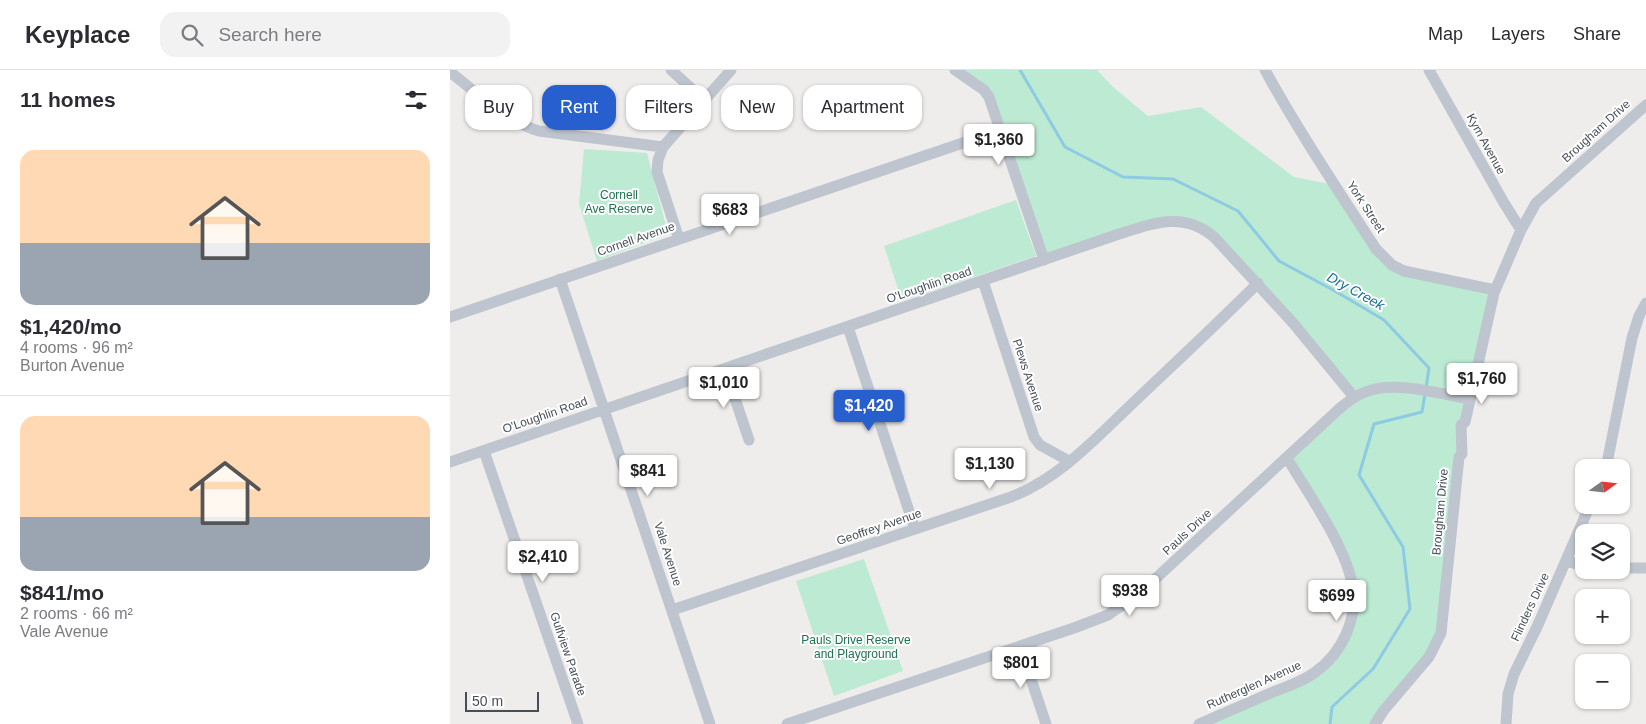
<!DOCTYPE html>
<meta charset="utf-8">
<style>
body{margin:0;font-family:Helvetica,sans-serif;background:#f2f2f3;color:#2b2b33;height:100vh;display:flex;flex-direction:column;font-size:19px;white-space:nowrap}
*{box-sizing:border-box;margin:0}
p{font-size:16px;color:#7c7c81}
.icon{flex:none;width:28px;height:28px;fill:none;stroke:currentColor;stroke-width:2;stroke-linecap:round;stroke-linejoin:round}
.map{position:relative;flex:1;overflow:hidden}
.side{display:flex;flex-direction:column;background:#fff;width:450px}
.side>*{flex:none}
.top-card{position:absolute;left:15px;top:15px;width:475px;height:45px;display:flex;gap:10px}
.needle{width:32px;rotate:75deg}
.tools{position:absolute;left:1125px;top:389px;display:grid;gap:10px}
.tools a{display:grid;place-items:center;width:55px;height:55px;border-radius:10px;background:#fff;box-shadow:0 1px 4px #0004;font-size:25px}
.scale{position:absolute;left:15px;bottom:12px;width:74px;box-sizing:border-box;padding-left:5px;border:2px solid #464e58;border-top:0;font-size:14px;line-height:18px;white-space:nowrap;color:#464e58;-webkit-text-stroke:4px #fff;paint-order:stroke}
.price{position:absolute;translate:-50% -42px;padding:0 11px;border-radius:5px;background:#fff;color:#222;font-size:16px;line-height:32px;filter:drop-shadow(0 1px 2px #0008)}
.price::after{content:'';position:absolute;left:50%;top:30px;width:15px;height:11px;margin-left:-8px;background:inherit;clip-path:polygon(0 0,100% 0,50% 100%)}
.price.selected{background:#2760ce;color:#fff}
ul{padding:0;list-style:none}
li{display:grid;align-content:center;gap:10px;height:265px;padding:0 20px}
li+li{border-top:1px solid #e1e1e2}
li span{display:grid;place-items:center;height:155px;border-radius:15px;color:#555}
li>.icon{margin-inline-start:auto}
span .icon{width:90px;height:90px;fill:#fffc;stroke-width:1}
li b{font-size:21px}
h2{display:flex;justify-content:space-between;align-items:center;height:60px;padding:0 20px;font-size:21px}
.pill{padding:0 18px;border-radius:15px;background:#fff;box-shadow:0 1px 4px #0004;font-size:18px;line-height:45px}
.pill.selected{background:#2760ce;color:#fff}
header{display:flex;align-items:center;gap:30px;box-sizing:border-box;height:70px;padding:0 25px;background:#fff;border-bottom:1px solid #e1e1e2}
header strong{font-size:24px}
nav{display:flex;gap:28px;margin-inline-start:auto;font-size:18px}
.search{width:350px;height:45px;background:#f2f2f3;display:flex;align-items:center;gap:12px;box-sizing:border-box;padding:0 18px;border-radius:15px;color:#7c7c81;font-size:19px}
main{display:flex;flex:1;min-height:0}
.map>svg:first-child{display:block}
</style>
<header>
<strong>Keyplace</strong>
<div class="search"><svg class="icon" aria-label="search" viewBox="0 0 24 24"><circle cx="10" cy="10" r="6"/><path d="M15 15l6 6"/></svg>Search here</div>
<nav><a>Map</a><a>Layers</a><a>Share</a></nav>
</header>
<main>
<section class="side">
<h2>11 homes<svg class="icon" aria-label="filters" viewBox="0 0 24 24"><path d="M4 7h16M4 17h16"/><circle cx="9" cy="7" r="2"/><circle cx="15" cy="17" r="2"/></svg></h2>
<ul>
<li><span style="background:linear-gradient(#ffd9b3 60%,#9aa5b1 0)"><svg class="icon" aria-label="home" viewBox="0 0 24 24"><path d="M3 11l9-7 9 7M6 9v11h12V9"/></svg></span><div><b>$1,420/mo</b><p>4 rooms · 96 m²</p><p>Burton Avenue</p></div></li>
<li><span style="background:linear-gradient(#ffd9b3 65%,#9aa5b1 0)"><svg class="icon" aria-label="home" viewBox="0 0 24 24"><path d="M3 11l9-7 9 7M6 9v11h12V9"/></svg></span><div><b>$841/mo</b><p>2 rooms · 66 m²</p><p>Vale Avenue</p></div></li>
</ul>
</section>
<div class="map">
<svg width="1196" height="654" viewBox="0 0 1196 654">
<rect width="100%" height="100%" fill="#efecec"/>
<path fill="#bdead3" d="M502,0H647L663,17L698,46L751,37L844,107L885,115L926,179L950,199L1045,220L1015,352L993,557L982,583L926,654H749L859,606L897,562L900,506L837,388L907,326L761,164L717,151L594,190L539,27Z
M134,79L197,83L218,164L147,191L129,134Z
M566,130L586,186L452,231L434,176Z
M414,489L453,601L384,626L346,511Z"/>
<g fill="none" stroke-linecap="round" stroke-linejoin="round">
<path stroke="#8dcae4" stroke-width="3" d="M570,0L615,77L673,107L723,109L788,141L829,191L885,221L934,250L979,298L976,318
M880,654L882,637L923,599L960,539L953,477L909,405L924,354L972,342L975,324"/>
<path stroke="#bec5ce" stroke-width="11" d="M221,0L254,30
M505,0L534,20L539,27L594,190
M815,0C849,62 888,120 926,179L942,195L954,201L1045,220
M979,0L1054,133L1071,160
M0,2C26,22 58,52 89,61L213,77L281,0
M213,77L208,90L207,102L229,169
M110,209L260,654
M533,211L584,367L590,375L619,391
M0,247L551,60
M398,257L465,459
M275,299L299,370
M34,381L128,654
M0,392L669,164C704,153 734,141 765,168L843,253L904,327
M1156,398L1182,268L1189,246L1196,233
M1116,490L1134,497
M1171,498H1196
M222,540L561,427C610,408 646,368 684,332C725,293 767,254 808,213
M570,576L596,654
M337,654L624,558L658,545L690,523L889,339C897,332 905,326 915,322C945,310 989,324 1020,329
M749,654C774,643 798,633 823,622C837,616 852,612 864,603C893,583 909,547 902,513C894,474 858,423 837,388
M925,654L934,640L979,587L991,563L1009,387L1012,384L1011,355L1015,352L1044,223L1071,160L1086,133L1196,35
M1056,654L1058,624L1064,604L1087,557L1140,435"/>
</g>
<g text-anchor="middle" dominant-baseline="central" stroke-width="4" stroke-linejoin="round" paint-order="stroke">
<g font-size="12" fill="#464e58" stroke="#fff">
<text transform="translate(1146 61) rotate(-42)">Brougham Drive</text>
<text transform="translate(1036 74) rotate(61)">Kym Avenue</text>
<text transform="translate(916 137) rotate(57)">York Street</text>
<text transform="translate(186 169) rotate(-19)">Cornell Avenue</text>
<text transform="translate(479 215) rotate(-19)">O'Loughlin Road</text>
<text transform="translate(578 305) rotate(72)">Plews Avenue</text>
<text transform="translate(95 345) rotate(-19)">O'Loughlin Road</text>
<text transform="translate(990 442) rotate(-85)">Brougham Drive</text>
<text transform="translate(429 457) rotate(-19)">Geoffrey Avenue</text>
<text transform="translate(737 462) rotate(-43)">Pauls Drive</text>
<text transform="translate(218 484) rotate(72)">Vale Avenue</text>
<text transform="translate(1080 537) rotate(-65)">Flinders Drive</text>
<text transform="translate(118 584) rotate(71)">Gulfview Parade</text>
<text transform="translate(804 615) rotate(-24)">Rutherglen Avenue</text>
</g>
<g font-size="12" fill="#1d7250" stroke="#fff">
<text x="169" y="125">Cornell<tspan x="169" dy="14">Ave Reserve</tspan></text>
<text x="406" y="570">Pauls Drive Reserve<tspan x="406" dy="14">and Playground</tspan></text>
</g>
<g font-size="14" font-style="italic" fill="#17729a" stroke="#fff">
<text transform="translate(906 221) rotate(29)">Dry Creek</text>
</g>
</g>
</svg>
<div class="tools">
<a><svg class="needle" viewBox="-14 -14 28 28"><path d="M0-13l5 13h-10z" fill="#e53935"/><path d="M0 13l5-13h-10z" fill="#7c7c81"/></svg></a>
<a><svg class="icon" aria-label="layers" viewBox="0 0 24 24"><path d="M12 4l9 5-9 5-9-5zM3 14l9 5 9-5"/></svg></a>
<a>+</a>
<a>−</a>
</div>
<div class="scale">50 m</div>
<b class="price" style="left:549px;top:96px">$1,360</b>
<b class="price" style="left:280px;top:166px">$683</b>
<b class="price" style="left:1032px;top:335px">$1,760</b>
<b class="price" style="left:274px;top:339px">$1,010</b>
<b class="price selected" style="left:419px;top:362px">$1,420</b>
<b class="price" style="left:540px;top:420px">$1,130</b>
<b class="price" style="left:198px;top:427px">$841</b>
<b class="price" style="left:93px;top:513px">$2,410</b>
<b class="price" style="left:680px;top:547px">$938</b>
<b class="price" style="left:887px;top:552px">$699</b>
<b class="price" style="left:571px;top:619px">$801</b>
<div class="top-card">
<a class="pill">Buy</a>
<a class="pill selected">Rent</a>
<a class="pill">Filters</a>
<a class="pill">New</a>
<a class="pill">Apartment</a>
</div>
</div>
</main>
